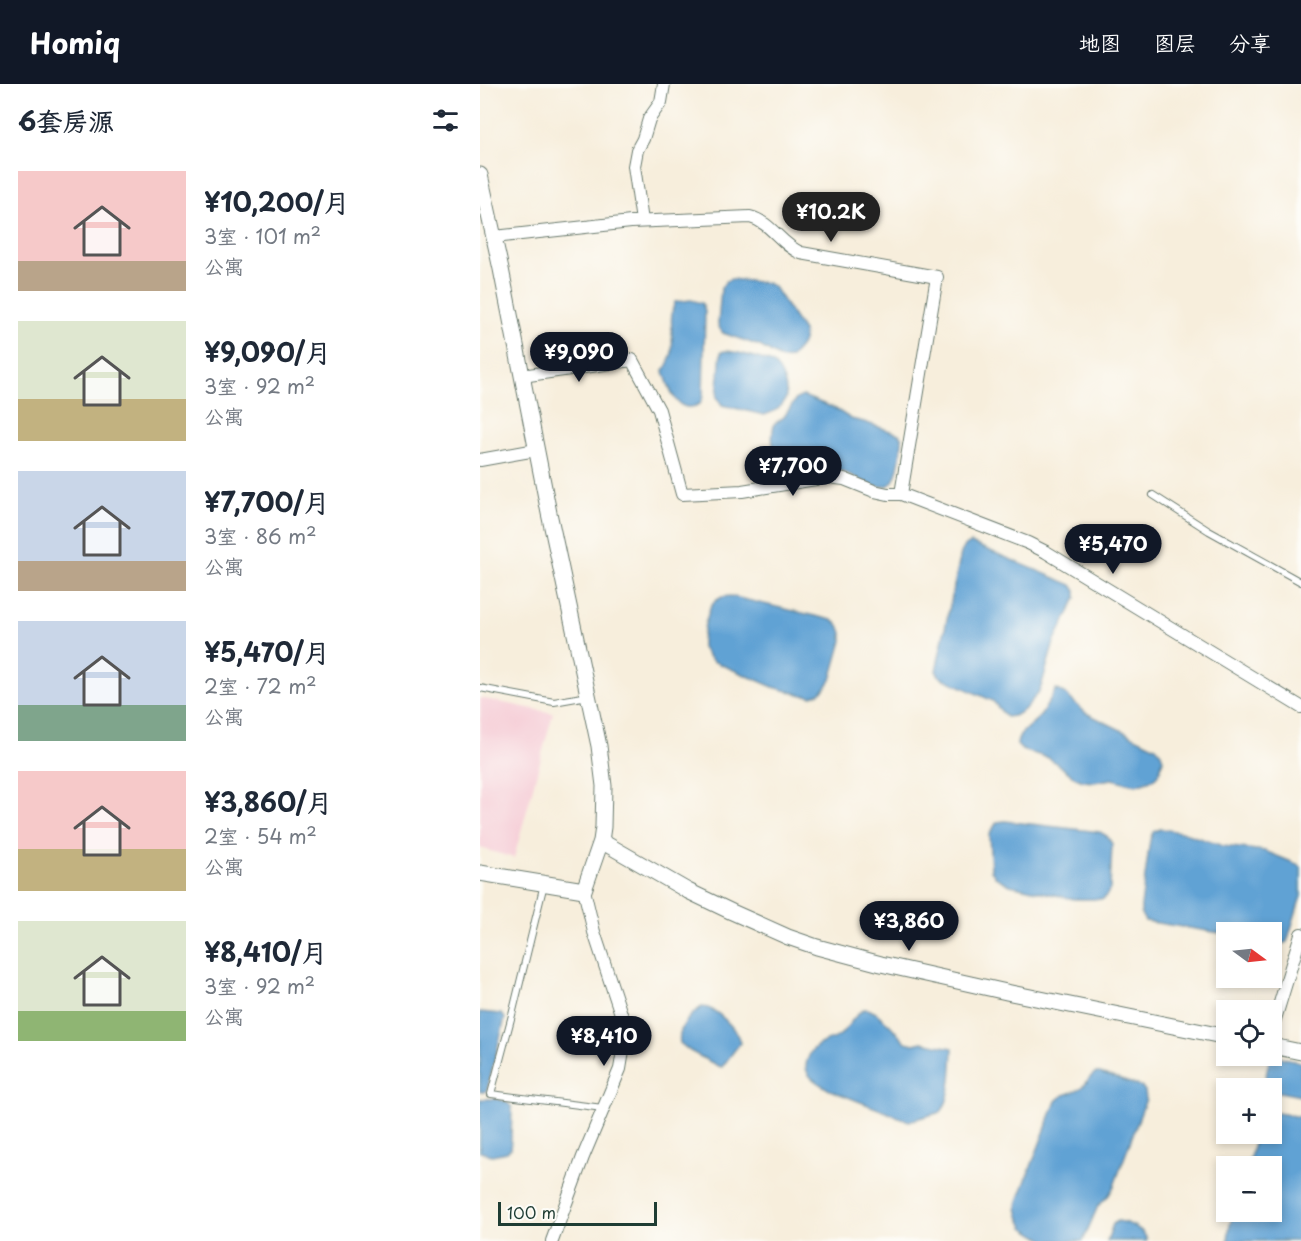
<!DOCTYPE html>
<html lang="zh">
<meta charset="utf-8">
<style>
body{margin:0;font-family:"Playpen Sans","LXGW WenKai TC",sans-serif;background:#f2f2f3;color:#1f2937;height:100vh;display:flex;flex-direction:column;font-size:22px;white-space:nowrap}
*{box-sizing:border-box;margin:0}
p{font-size:20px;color:#747a83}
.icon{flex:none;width:33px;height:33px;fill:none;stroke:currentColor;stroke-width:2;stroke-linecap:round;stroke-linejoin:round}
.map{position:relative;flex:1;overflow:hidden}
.panel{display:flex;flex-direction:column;background:#fff;width:480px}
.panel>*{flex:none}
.needle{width:39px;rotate:105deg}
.tools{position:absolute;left:736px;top:838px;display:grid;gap:12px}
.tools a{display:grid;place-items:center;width:66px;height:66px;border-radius:0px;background:#fff;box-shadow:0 3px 9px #0003;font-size:30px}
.scale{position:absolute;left:18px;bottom:15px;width:159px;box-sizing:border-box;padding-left:6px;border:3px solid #1f3d34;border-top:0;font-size:16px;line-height:21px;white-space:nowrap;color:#1f3d34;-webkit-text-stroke:4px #fdfcf7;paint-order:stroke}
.price{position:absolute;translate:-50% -51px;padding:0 14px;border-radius:21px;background:#111827;color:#fff;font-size:20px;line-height:39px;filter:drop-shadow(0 2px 3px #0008)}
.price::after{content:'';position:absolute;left:50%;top:36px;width:18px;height:14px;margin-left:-9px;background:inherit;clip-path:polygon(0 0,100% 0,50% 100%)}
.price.active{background:#222;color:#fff}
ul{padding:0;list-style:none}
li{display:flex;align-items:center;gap:18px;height:150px;padding:0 18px}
li span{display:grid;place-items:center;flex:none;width:168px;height:120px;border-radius:0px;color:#555}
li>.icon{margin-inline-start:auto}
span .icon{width:72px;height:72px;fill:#fffc;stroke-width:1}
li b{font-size:26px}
h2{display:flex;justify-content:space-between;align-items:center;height:72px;padding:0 18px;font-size:26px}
header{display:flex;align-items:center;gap:36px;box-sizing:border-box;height:84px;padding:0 30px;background:#111827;color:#fff}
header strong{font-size:28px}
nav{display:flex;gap:33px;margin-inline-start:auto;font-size:21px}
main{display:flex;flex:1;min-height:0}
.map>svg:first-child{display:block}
</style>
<header>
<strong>Homiq</strong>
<nav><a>地图</a><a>图层</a><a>分享</a></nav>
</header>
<main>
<section class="panel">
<h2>6套房源<svg class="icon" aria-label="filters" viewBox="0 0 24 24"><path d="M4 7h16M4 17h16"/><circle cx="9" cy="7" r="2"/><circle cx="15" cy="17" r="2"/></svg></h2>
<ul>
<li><span style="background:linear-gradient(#f6c9c9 75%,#b9a48a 0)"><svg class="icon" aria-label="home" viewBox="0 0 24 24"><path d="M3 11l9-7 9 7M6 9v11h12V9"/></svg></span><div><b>¥10,200/月</b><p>3室 · 101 m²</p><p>公寓</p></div></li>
<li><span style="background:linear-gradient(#dfe7d0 65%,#c2b280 0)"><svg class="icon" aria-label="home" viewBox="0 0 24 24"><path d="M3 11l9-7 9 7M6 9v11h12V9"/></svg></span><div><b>¥9,090/月</b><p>3室 · 92 m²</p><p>公寓</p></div></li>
<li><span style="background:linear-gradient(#c9d6e8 75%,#b9a48a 0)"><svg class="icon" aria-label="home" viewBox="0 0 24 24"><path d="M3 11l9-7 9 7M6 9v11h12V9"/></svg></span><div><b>¥7,700/月</b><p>3室 · 86 m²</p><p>公寓</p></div></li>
<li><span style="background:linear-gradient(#c9d6e8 70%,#7fa58c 0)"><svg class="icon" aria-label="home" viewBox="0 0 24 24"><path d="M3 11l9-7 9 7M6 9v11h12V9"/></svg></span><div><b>¥5,470/月</b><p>2室 · 72 m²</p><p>公寓</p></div></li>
<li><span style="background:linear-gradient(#f6c9c9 65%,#c2b280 0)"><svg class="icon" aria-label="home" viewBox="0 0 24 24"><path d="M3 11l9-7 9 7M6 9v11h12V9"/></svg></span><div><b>¥3,860/月</b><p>2室 · 54 m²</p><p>公寓</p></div></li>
<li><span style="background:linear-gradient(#dfe7d0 75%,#8fb573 0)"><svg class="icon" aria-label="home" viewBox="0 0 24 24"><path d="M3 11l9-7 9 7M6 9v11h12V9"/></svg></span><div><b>¥8,410/月</b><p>3室 · 92 m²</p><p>公寓</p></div></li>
</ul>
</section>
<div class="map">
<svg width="821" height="1157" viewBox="0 0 821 1157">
<rect width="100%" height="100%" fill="#fdfcf7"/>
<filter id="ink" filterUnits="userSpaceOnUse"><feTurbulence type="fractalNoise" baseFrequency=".0167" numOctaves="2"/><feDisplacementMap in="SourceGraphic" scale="12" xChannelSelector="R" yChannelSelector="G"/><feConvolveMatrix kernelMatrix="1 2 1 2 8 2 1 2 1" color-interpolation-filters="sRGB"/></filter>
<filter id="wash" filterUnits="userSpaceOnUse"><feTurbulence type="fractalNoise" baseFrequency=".008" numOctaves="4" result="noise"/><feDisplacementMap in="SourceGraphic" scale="24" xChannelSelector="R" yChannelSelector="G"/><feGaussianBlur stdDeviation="1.35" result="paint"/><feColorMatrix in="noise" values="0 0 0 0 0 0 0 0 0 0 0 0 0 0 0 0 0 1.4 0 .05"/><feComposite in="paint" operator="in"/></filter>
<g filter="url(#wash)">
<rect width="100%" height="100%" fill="#f7eedc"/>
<path fill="#f6cfd8" d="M0,614L73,629L34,774L0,764Z"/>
<path fill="#60a2d4" stroke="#407084" stroke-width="1.5" d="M251,195L287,199L294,203L323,247C326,260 318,265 310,274L302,275L280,262L243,249L240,245L238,240L241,204L246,197Z
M211,216L222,219L225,227L223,312L220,320C196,333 189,303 184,287C187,281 191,275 192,268C194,252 188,233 195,218Z
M245,267C255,267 283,275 292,279C302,286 310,307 304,318C300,325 291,329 284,331L242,321L237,313L241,268Z
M323,312L354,324L371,335L384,338L419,350L422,354V358C421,367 418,398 409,401C391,408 376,390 360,387C351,386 341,387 332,389C328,390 323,392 319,392C293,391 290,359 294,340L304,333L316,315Z
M491,459L592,501L596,507V514L574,558L561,603L558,609L544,626L534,632L526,633L513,617L460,593L456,587L481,469L485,462Z
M250,512L352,536L359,541L362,549V557L351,596L346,603L340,609L332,612L323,611L293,603L233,577L227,571L222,564V556L225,540L230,524L235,517L242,513Z
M576,605L584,609L606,629L676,663L681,669L683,676L679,689L674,695L656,701L632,695L614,698L603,697L596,694L569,674L542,666L537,661C538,647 553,641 561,631C566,623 571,614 576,605Z
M525,737L620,748L627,752L632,760L630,805L626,812L623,815H594L530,801L515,793L511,786L509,751L517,738Z
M680,745L701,748L743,762L785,767L819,781L821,783V812L807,858L799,861L792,860V849H747V850L665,837L661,830V822L670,756L673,748Z
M222,923C236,923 258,946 260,959L242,983L238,982L210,967L200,959C197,944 211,930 222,923Z
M384,925H388L396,929L409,940L426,958L434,960L442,958L473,964C472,983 472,1014 461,1028L429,1037L350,1006C336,998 319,990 329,972C331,967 336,962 342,959C347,956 353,956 359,952C368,944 375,930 384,925Z
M0,928L21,930L25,934L7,1006L4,1008H0Z
M793,971L821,978V1012L794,1007L792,1005H788C784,996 787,979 793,971Z
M615,989H620L662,1003L665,1007L666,1015L634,1102L629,1111L618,1122L603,1157H566L548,1146L544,1143L539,1132L537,1124L538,1117L576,1017C585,1007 594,1010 602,1003C607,999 609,993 615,989Z
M0,1015C12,1015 25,1013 32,1024L31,1056L30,1065L27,1068L12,1071L0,1068Z
M792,1028L821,1033V1157H748L750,1140L754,1128H792V1083H767L777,1050H792Z
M638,1137C649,1139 665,1145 667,1157H627L633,1140Z"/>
</g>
<g filter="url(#ink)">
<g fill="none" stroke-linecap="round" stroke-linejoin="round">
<defs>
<path id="service" d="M673,411L729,447L821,498
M0,604L74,618L108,612
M64,800L32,931L11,1010L123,1024"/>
<path id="minor" d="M162,137L154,82L157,66L163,55L169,35L181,18L184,0
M14,153L151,138L270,133C291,138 301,161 321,169L457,193L421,410
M42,292L152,276L179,326L202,410L262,407L348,393L364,395L394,407L408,410H421L548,459L566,468L821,623
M0,376L56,366
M792,945L821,850
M72,1157L103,1073L140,985L144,961V939L114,848L104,806"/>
<path id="tertiary" d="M0,91L21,185L69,429L119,662L124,702L123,743L121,757L104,806L0,789
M121,757L208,807L252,828L308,853L337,863L401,880L531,909L747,953
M792,962L821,968"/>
</defs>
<use href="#service" stroke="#6b7b6f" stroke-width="8"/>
<use href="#minor" stroke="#6b7b6f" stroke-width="14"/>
<use href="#tertiary" stroke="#6b7b6f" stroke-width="17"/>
<use href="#service" stroke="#fff" stroke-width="6"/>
<use href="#minor" stroke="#fff" stroke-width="12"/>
<use href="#tertiary" stroke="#fff" stroke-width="15"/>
</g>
</g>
</svg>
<div class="tools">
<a><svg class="needle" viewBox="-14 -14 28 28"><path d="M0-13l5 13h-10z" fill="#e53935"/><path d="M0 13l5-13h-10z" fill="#747a83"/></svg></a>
<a><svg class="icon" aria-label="locate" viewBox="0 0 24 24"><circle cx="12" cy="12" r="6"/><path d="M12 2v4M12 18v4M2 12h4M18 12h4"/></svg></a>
<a>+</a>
<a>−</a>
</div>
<div class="scale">100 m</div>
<b class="price active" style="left:351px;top:159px">¥10.2K</b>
<b class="price" style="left:99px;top:299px">¥9,090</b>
<b class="price" style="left:313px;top:413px">¥7,700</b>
<b class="price" style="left:633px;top:491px">¥5,470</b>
<b class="price" style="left:429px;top:868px">¥3,860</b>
<b class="price" style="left:124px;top:983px">¥8,410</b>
</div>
</main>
